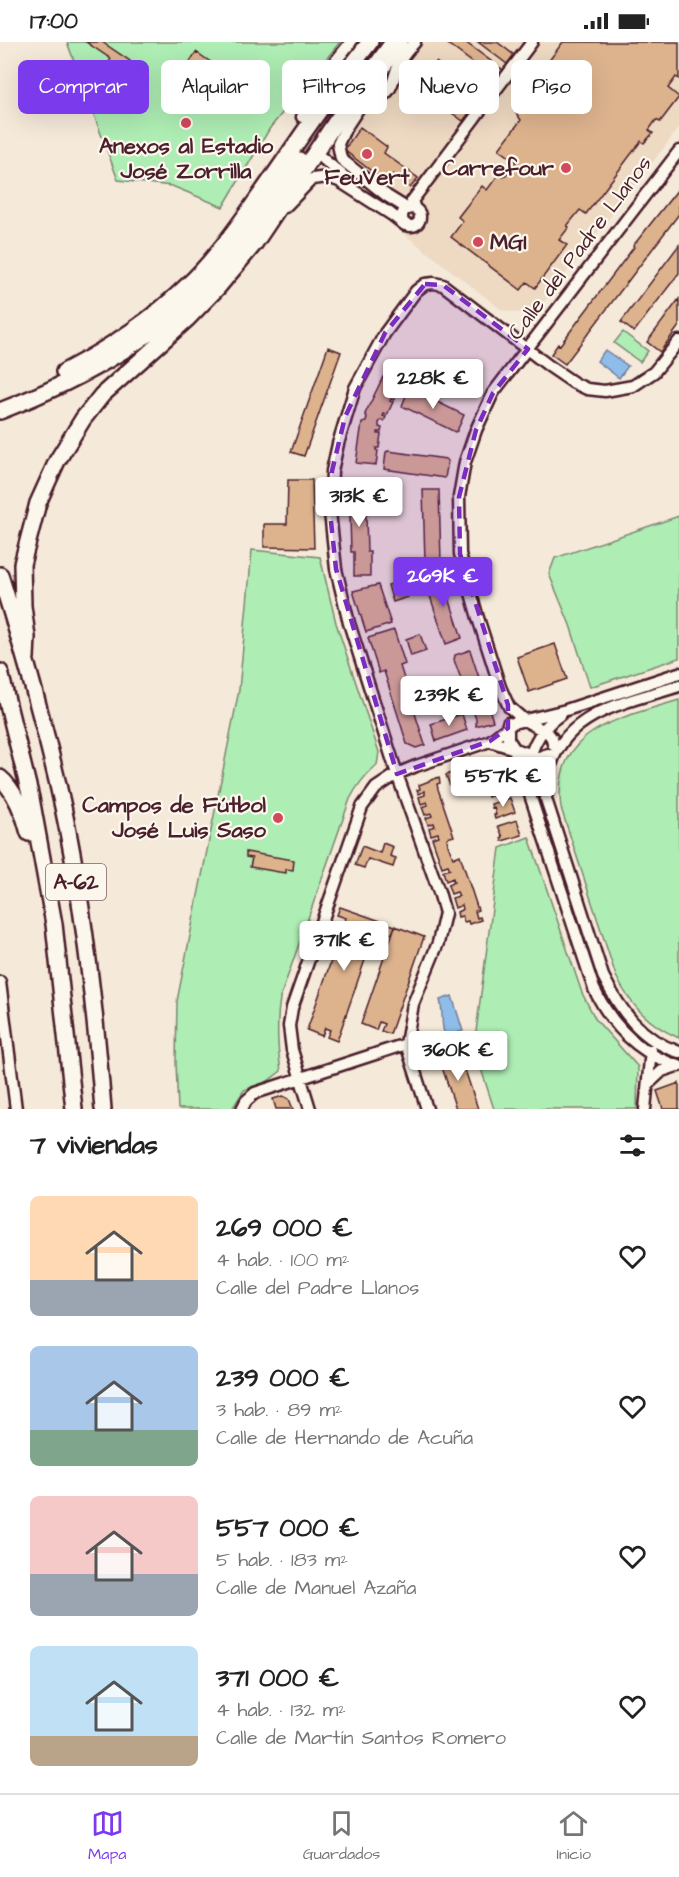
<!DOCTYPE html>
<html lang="es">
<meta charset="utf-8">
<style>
body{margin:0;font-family:"Architects Daughter",sans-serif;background:#f6f6f6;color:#222;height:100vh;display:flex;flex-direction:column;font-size:22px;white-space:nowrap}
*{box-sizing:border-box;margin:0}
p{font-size:20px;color:#767676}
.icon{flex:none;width:33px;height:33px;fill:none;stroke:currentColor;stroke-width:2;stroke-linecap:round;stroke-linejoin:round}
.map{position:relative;height:1067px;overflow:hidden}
.sheet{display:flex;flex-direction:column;background:#fff;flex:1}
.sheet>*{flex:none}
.guide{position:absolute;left:18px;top:18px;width:644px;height:54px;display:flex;gap:12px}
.price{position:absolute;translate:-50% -51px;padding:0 14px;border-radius:6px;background:#fff;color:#222;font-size:20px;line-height:39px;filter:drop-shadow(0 2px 3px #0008)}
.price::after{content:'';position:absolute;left:50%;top:36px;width:18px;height:14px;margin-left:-9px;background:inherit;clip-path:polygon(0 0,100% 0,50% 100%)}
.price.active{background:#7c3aed;color:#fff}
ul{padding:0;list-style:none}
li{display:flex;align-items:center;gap:18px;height:150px;padding:0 30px}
li span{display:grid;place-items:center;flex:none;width:168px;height:120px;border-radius:9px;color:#555}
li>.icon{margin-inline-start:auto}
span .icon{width:72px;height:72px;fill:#fffc;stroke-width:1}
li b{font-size:26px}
h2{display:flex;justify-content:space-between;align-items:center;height:72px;padding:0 30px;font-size:26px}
.chip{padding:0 21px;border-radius:9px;background:#fff;box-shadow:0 6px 24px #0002;font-size:21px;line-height:54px}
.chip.active{background:#7c3aed;color:#fff}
.status{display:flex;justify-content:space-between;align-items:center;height:42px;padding:0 30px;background:#fff;direction:ltr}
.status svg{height:16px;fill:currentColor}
.tab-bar{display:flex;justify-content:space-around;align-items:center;height:84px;border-top:2px solid #e0e0e0;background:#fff;font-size:16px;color:#767676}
.tab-bar a{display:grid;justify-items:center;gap:3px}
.tab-bar .active{color:#7c3aed}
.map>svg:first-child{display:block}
</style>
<div class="status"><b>17:00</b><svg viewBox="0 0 49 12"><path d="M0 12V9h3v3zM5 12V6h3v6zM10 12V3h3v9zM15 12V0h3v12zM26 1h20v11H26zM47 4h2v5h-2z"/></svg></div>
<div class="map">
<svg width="679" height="1067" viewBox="0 0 679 1067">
<rect width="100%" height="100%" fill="#f5e9d9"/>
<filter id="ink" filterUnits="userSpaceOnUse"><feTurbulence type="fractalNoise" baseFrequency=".0167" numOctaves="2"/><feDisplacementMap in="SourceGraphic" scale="12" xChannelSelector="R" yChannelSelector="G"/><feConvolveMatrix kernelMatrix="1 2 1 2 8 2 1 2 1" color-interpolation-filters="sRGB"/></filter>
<g filter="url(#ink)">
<path fill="#eed9c2" d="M408,0H679V86L544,260L528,272L502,268L377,171L318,122L334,95Z"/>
<path fill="#aeedb4" stroke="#7c8670" stroke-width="1.5" d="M67,0H340L270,86L223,165L172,144L118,138Z
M623,290L648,309L640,320L614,301Z
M679,474V616L590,645L570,583L549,532L555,516Z
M252,508L320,515L336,581L379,710L377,723C365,733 357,743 350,757L280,956C276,982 277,1003 281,1029L268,1039L244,1048L232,1067H178L176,1021L177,959L239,648Z
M679,658V996C649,983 630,963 616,934L561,766C551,686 620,677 679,658Z
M529,795L582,951L596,978L638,1025L637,1067H494L474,1005L500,806Z"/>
<path fill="#8fbde9" stroke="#737e9d" stroke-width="1.5" d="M605,308L628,324L619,336L597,319Z
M452,954L463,989L445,994C440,980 444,973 440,958Z"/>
<path fill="#ddb38e" stroke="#4a1f2b" stroke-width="1.5" d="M86,0H102L130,19L122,29L109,20L111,17Z
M445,0H465L503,28L496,38Z
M478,0H497L514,13L507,22Z
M563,0H679V37L676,35L668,46L679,55L660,80L656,78L649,88L653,91L644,101L641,99L586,172L580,168L567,184L569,185L559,198L567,203L535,246L527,240L521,248L451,195L463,179L458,175L482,144L487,148L499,132L504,135L516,120L499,107L521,78L514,68L519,66L516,57L521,50L524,52Z
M196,10L250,47L239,62L186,26Z
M196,10L250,47L239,62L186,26Z
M436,20L483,56L476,64L430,29Z
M425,36L470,70L463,79L418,46Z
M360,85L387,105L384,111L418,136L410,146L393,132L387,141L344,108Z
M679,146V172L565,322L551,312L558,302L560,303L634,205L633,204Z
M679,203V231L634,290L621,280Z
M679,257V284L660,310L647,300Z
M328,305L341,310L304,414L291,410Z
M383,335L400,345L394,358L391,357L390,359L393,360L387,373L384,372L383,374L386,375L384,379L381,378L379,381V385L382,386L381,390H378V392H381L379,406H376V408L378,409L376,423L356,421L362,381L366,380L367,375L365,372Z
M409,346L464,373L457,389L455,390L402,364Z
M388,409L446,417L448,419L445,436L384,427L386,410Z
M288,438H312L314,506L264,505V482H287Z
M349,438H365L367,510H370V534H354V510H351Z
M423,448H439L441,520H425Z
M441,531L462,596L446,602L424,536Z
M403,539L408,555L393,560L388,543Z
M378,543L391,582L366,590L353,549Z
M394,588L405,622L400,624L425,703L416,706L407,702L384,629L379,631L368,596Z
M420,592L426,609L411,614L406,597Z
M555,602L567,637L529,650L517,615Z
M470,608L493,679L476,684V677L454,618L455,613Z
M462,672L467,688L436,699L431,682Z
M492,717L494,723L499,722L501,729L481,735V728L477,729L476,727H474L473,724Z
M467,726L470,737L450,744L446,733Z
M439,735L440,741L437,742L438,747L454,794L447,796L448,803L453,816L460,813L478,868L475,869L477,876L480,875L481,878L469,882L468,879L464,880L462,874L458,875L457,870L463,867L462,863L455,866L452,856L459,854L457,850L451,852L448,843L454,840L453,836L446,839L443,829L450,827L448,823L442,825L432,796L439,794L438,791L431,793L429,786L435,784L434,781L428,783L426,776L432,774L431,771L425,773L422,765L428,763L427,760L421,762L419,755L425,753V749L419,752L417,748L420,747L419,743Z
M503,736L507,748L488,755L487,751L489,750L484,742Z
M510,756L515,770L495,777L494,773H496L494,765L492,766L491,762Z
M517,778L522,793L502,799L501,796L503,795L498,784Z
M383,801L393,805L390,814L396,816L393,825L368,817L364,826L355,823L362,804L380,811Z
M246,810L294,818L293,828L286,827V831L279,830L250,825L252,816L246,815Z
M340,865L395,884L392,892L376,886L337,999L327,995L330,988L325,986L322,994L307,988L346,876L337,873Z
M395,884L424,895L390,992L381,989L384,982L379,980L376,988L361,982Z
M459,1010L478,1067H456L439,1016Z
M679,1041V1067H663L657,1049Z
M283,1054L289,1057L293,1067H276L273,1057Z"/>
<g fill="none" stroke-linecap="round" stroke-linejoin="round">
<defs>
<path id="minor" d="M402,0L345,87L338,102L341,117L387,154L408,167
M371,45L374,54C392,57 393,36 398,24C401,15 409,7 415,0
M302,75L310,51L351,0
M322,116L352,141
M285,165L312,137L328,135L339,139L392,173
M402 175a9 9 0 1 1 18 0a9 9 0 1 1-18 0Z
M415,167L412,159L532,0
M387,169L405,183
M679,644C633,659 570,668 552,720C548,732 547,745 546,757L603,934C620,968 641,998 679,1010
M508,681V697L514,706L522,735L528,747L594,947C612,984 639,1012 679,1024
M490,699L539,715L548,712
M553,702L552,696L548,691L524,678L509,665L500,645L478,576L460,512L459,455L465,420L476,388L493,351L679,109
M528,740C526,713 538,687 561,672
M0,940L16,1067
M648,1042L662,1029L677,1024
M242,1067L246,1059L255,1051L406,1002
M310,1067L292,1008L289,984L292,966L362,765L376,746L397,732L416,724L490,699L513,681L566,668L679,631
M427,1067L406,1002L413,962L438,901L445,871L439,850L397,732L349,581L336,527L330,470L332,429L338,402L355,346L385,291L416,249L425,242L434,241L443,243L549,324L574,341L587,347L605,349L633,344L654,330L679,299
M645,1067L651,1008"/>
<path id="highway" d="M64,330C108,307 151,279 187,244C216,217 238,184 261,152C297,101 331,49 370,0
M0,369C78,339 155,298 212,236C245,200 272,158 299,118
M0,533C24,610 46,687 63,765C84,864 95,966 103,1067
M26,616L27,595L23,564L22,522L38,461L57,419L83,377L102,353L187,277L218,245L254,202L337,78L393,0
M0,630L31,756L54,882L74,1067
M0,736C14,747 25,774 29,791"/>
</defs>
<use href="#minor" stroke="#4a1f2b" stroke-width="15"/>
<use href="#highway" stroke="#4a1f2b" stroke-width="20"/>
<use href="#minor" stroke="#fbf7ec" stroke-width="10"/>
<use href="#highway" stroke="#fbf7ec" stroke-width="15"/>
</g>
</g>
<path fill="#7b2cbf" fill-opacity="0.2" stroke="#7b2cbf" stroke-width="4.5" stroke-dasharray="12 8" stroke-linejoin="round" d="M425,242L443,243L528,307L493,351L476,388L459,455L460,512L508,663V686L490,699L397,732L336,527L330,470L332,429L345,375L385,291Z"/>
<g fill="#d1495b" stroke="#fbf7ec" stroke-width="2">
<circle cx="186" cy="81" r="6"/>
<circle cx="367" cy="112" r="6"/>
<circle cx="566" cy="126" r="6"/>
<circle cx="478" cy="200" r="6"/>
<circle cx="278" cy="776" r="6"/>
</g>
<g text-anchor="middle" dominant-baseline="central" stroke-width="4.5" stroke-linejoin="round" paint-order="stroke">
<rect fill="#fbf7ec" stroke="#7f6065" stroke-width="1.5" x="46" y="822" width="60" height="36" rx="4.5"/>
<g font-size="21" font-weight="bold" fill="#4a1f2b">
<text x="76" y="840">A-62</text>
</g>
<g font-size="22" font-weight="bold" fill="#4a1f2b" stroke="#fbf7ec">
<text x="186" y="104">Anexos al Estadio<tspan x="186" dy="25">José Zorrilla</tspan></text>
<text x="554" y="126" text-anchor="end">Carrefour</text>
<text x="367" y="135">FeuVert</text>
<text x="490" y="200" text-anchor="start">MGI</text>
<text x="266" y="763" text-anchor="end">Campos de Fútbol<tspan x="266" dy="25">José Luis Saso</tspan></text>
</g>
<g font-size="22" fill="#4a1f2b" stroke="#fbf7ec">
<text transform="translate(580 206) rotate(-53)">Calle del Padre Llanos</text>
</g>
</g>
</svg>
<b class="price" style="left:433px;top:368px">228K €</b>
<b class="price" style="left:359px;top:486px">313K €</b>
<b class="price active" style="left:443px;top:566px">269K €</b>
<b class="price" style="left:449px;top:685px">239K €</b>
<b class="price" style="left:503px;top:766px">557K €</b>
<b class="price" style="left:344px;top:930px">371K €</b>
<b class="price" style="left:458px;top:1040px">360K €</b>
<div class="guide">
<a class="chip active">Comprar</a>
<a class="chip">Alquilar</a>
<a class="chip">Filtros</a>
<a class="chip">Nuevo</a>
<a class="chip">Piso</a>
</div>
</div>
<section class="sheet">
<h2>7 viviendas<svg class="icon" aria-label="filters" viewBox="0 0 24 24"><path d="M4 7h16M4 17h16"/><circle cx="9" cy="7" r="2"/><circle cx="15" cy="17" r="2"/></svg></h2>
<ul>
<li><span style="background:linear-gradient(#ffd9b3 70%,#9aa5b1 0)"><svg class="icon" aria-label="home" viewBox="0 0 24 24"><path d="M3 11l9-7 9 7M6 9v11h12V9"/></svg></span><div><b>269 000 €</b><p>4 hab. · 100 m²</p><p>Calle del Padre Llanos</p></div><svg class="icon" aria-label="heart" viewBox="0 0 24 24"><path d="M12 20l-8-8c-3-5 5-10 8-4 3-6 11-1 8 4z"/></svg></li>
<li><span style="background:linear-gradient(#a9c7e8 70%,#7fa58c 0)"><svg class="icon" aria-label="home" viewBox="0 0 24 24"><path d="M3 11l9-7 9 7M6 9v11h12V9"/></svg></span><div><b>239 000 €</b><p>3 hab. · 89 m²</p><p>Calle de Hernando de Acuña</p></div><svg class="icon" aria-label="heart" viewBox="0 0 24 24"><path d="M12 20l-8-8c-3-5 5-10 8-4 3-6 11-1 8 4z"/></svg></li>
<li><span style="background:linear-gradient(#f6c9c9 65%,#9aa5b1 0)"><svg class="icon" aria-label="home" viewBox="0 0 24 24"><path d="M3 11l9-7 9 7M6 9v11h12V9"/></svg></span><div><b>557 000 €</b><p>5 hab. · 183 m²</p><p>Calle de Manuel Azaña</p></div><svg class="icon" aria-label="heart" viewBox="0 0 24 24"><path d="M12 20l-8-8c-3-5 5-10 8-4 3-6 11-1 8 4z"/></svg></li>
<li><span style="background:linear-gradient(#bfe0f5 75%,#b9a48a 0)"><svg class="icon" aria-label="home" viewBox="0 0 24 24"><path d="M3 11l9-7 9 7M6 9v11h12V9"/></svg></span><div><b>371 000 €</b><p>4 hab. · 132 m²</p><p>Calle de Martín Santos Romero</p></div><svg class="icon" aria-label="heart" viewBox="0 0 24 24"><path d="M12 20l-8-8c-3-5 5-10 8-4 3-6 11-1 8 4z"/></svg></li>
</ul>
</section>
<nav class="tab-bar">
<a class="active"><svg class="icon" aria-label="map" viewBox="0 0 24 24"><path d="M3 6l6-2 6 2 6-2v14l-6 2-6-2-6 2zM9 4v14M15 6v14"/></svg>Mapa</a>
<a><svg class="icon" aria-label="saved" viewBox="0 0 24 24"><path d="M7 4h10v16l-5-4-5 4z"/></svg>Guardados</a>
<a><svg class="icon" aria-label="home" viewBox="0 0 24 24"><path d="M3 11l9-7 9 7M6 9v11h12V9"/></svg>Inicio</a>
</nav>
